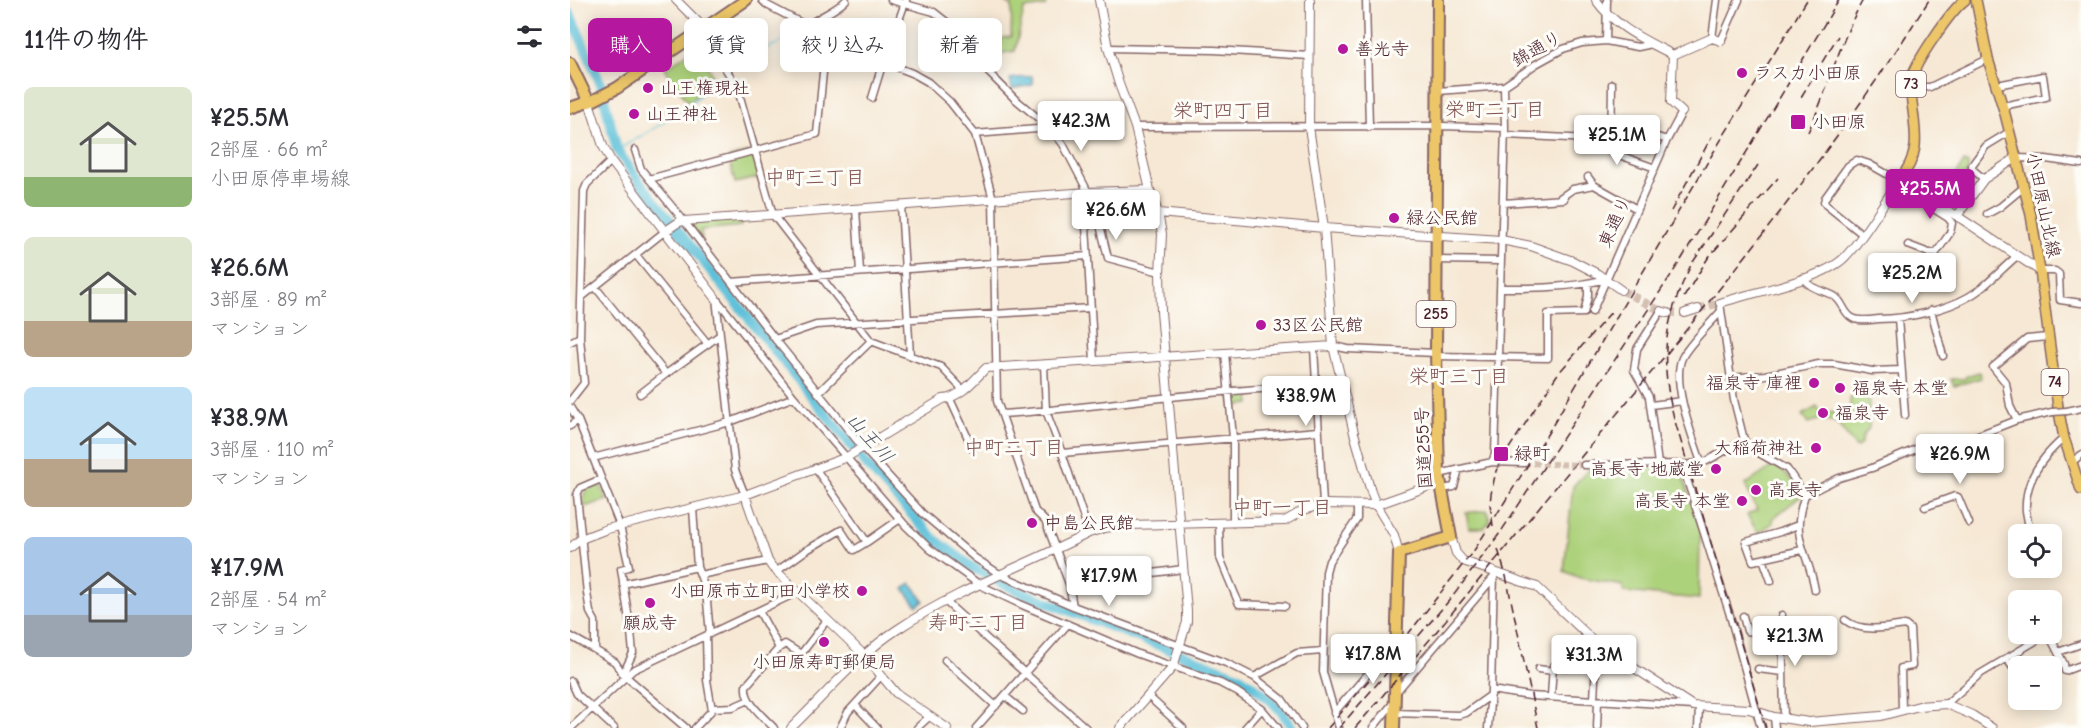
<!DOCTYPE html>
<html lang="ja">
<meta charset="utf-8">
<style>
body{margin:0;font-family:"Comic Neue","Klee One",sans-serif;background:#f7f7f7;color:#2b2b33;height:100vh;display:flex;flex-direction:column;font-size:22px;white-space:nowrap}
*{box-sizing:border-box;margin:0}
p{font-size:20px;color:#7c7c81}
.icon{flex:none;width:33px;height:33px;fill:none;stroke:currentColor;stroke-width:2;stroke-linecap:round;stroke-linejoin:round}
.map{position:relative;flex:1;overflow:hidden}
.details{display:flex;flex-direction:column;background:#fff;width:570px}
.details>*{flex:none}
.banner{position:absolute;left:18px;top:18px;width:570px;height:54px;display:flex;gap:12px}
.controls{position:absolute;left:1438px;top:524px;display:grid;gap:12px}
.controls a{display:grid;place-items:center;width:54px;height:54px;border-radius:9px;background:#fff;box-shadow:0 3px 15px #0003;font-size:30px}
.price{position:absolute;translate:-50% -51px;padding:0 14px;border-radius:6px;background:#fff;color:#222;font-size:20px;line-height:39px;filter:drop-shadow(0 2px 3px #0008)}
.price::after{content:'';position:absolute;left:50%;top:36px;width:18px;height:14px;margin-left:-9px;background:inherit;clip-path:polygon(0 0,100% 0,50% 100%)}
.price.on{background:#b5179e;color:#fff}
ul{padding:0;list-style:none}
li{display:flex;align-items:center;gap:18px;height:150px;padding:0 24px}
li span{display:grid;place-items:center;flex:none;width:168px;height:120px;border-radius:9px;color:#555}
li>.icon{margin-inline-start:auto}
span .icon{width:72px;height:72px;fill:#fffc;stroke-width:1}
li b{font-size:26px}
h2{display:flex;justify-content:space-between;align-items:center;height:72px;padding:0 24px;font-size:26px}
.tag{padding:0 21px;border-radius:9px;background:#fff;box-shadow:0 3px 15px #0003;font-size:21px;line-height:54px}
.tag.on{background:#b5179e;color:#fff}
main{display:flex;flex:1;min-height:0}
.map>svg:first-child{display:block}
</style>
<main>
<section class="details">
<h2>11件の物件<svg class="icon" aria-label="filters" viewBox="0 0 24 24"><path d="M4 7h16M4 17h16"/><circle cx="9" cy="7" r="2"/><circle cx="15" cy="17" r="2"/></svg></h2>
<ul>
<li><span style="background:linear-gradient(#dfe7d0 75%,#8fb573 0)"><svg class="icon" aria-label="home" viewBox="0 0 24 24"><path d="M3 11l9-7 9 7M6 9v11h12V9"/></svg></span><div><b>¥25.5M</b><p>2部屋 · 66 m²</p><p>小田原停車場線</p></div></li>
<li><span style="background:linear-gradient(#dfe7d0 70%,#b9a48a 0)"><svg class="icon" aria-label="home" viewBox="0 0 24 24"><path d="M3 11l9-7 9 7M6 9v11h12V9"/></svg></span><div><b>¥26.6M</b><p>3部屋 · 89 m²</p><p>マンション</p></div></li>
<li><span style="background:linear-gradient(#bfe0f5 60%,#b9a48a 0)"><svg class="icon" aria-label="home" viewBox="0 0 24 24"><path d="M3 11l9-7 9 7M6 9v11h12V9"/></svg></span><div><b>¥38.9M</b><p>3部屋 · 110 m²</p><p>マンション</p></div></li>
<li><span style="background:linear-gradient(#a9c7e8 65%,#9aa5b1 0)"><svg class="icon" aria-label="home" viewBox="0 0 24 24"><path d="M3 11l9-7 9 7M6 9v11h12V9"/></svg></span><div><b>¥17.9M</b><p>2部屋 · 54 m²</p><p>マンション</p></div></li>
</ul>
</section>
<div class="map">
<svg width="1511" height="728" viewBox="0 0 1511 728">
<rect width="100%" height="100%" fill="#fdfcf7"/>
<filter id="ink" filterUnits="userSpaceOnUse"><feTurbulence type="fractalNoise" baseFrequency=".0167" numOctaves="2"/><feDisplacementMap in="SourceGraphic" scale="12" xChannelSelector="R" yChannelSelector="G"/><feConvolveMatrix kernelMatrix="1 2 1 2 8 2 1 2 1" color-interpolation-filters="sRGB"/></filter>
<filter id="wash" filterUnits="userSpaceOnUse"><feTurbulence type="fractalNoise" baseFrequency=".008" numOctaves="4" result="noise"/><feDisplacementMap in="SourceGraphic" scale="24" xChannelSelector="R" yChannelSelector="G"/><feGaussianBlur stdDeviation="1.35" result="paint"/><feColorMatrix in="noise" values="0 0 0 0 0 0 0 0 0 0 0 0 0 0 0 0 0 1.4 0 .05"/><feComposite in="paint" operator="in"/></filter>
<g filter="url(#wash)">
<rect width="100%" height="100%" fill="#f6e8d4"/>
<path fill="#add27b" stroke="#7c7853" stroke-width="1.5" d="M436,0H475L476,6L454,9L445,51L426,54V46L431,44V38L441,37L442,5L437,4Z
M126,47L145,80L118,102L95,69Z
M183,151L191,177L165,183L159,158Z
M1394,162L1398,164V171L1389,186L1382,182Z
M171,219V226L131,230L132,240L119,223Z
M1409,372L1411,378L1384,386L1381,379H1394L1397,376Z
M679,391L680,404L662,406L660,393Z
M1299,392V428L1293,436L1291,444L1286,448L1266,422L1251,419L1239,423L1232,415L1247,407L1252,414L1280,410V397Z
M1205,465C1218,473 1224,483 1231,496L1202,519L1203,523L1188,533L1177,515L1187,510L1175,485Z
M1110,466L1130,529L1129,599L1054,592L1053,586L1010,578L994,571L1003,486L1021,467Z
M30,484L37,500L14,507C12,490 15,490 30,484Z
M917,510L920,521L914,528H899L896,513Z"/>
<path fill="#5bc0d9" stroke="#527082" stroke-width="1.5" d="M462,76L463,85L442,89L440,79Z
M341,583L354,601L347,606L334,589Z"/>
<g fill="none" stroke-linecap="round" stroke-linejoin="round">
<path stroke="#5bc0d9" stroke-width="1.5" d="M159,69L165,64L221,37L232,30
M47,150C89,127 120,106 156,73"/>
<path stroke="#5bc0d9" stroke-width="10" d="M0,14L30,82L47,150L70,183L300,469L364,539L402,567L446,590L668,676C690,690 710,705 722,728"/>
</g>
</g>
<g filter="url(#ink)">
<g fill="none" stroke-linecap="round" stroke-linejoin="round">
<path stroke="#d4c0b2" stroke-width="6" stroke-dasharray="6 3" stroke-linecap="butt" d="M954,463L1014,465"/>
<path stroke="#d4c0b2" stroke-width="8" stroke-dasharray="8 4" stroke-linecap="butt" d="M1051,290L1091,311
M1128,309L1150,303
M1098,313H1115"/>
<defs>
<path id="minor" d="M192,0L197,5L281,49L342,73L358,82L380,102L405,134L423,199L427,401L465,511L475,521L499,584L503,606L656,663L684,677L712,699L732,728
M321,0L364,12L382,26L418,72L444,98L480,128L493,144L518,192
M796,0L799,127
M237,26C249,16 266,11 276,0
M130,31L167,86L203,215L301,341L371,367L393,390
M1142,38L1147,0
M1036,41L1037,0
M1151,41L1169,0
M538,48L644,50L739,56
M314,62L336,0
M1042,84L1041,152L1085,168
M1427,85L1473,76L1476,97L1433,106
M934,86L935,128
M1341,87H1360L1418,59
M868,91L934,86L966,64L993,49L1012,43L1036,41L1068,47L1082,44
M302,98L313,62
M1041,122L1097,140
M565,127L872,126L935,128L925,454L922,462
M405,134L480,128
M935,135L1041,140
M65,150L71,169L114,221L205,339L293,448L353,514L405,558L431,575L503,606
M1446,158L1476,159L1511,164
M1018,177L1024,185L1067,209
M79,179L247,134L255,52L259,38
M1414,179L1402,169V165L1416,146L1439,132
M1326,185L1378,218L1382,223L1380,233L1366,253H1359L1338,245
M514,192L524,361
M522,192L538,258L590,272
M990,198L1003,189L1024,185
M933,203L994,199
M331,205L340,355
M286,209L290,272
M1417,214L1430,207L1454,187
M1292,234L1256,205L1254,202L1255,198L1278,166L1287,160L1299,164L1329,181
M66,255L138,344
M867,260L931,261
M1470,271H1485L1489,274L1490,300L1511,303
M1233,278C1241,290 1251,289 1264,296C1273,301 1273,312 1281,317C1287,322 1300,320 1308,319C1338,319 1384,309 1409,290C1422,280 1434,267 1447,256
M161,282L518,256
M26,288L96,374L150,335
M930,288C965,288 1002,288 1036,279
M12,297L94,232
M145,297L224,397L336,526L360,549L410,585L450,604L568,654L650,683L667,692L692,709L708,728
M146,298L165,470L175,495
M1150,303L1164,400L1174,440L1187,452L1217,469L1235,495
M1361,310L1373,356
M1022,312L1097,140L1112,112
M1328,318L1335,415
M205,339L246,325L521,308
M0,342L10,337
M763,346L778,349L866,353
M744,348L753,504
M655,353L663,438V523
M867,356L978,358V314L1014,313L1018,296V283
M474,364L476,411L492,453L519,533
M1161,378L1195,375L1249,364H1264L1302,371L1331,370
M248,393L301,341
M70,394L96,374
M380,399L403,449
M0,401L14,383L10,337L14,191L17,184L41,161
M1081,405L1112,401
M0,407L8,420L50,526L59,567L51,569L61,632L63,653L53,674
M1497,411L1511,408
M432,414C537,407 641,388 746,387
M1447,420L1440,406L1436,383L1423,367L1457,339L1478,337
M0,426L8,420
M492,453L748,431
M23,458L160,422L224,397
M1131,462C1123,438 1101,382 1112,358C1118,345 1141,323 1151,311
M1502,462L1511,455
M1088,464L1079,397L1064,370L1067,349L1091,311
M1112,464L1159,612L1191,728
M1014,465L1121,464L1137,461L1174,440
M245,468L297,542L330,519
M869,474L922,462L954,463
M31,479L10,488L7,495L17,593L20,612L25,621V650L45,662L53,674L116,728
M872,489L884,487L889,469
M1355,507L1385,496L1388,497L1399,523
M123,508L127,567L136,591L140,634
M649,523L650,558L669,604L715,606
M1228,525L1210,532L1176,542L1183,561L1232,550
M1458,534C1460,526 1457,519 1456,511C1454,481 1473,456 1494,438
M1193,559L1201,581
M207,571L235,551L271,530L284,550L297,542
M130,575L198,561
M53,584L127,567
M499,584L613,569
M1245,590C1238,549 1219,540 1235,495L1269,478L1302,468L1346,449L1388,443L1447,420L1482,412
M1461,595L1463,600
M376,602L516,728
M189,611L209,648L176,686C174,702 194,717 204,728
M1212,615L1214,719
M1173,616L1177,631L1211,636
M1275,620C1291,633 1316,628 1335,625L1340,629L1342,666L1331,668L1332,710
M1478,633L1494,664L1495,671L1511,665
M0,636L25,650
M209,648L215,644L231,654L257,620
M1488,652L1511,644
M1436,658L1449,676
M375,660L426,706
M968,669L983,671
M1188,669L1213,672
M684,677L727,653L753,651
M1,681L7,694L44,728
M921,690L960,696L1123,706
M827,691L923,578
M435,696L453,711
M578,696L613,728
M981,696L983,666L997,667
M1024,699L1027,644
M1376,704L1410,674L1479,633
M285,705L307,728
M142,708L163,707L179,700
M764,713L825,642
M824,713L889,715L896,713L921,695
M1204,717L1205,728
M1,728L63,670L228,592
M125,728L142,710L137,680L136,636
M270,728L278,712L311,676
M347,728L360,716
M406,728L498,624
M675,728L692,709
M769,728L753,672L756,572L759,561L787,519V505
M803,728L823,703
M918,728L921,690L924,573
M1027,728L1028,701
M1128,728L1129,708"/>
<path id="tertiary" d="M106,0L134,28
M529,0L538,48L549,84L565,127L580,190L588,213L592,234L590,273L591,312L617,611V622L603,667L550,728
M740,0L739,127L754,228L763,346L784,433L801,492L806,505L824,535L829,553
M1026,0C1045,27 1075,40 1103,55
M1103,55L1101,102L1112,112
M1103,55L1142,38L1151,41
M19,102L33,146L41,161L145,297
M588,213L754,228L931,240L961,246L1003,261L1028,274L1051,290
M1387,216L1414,179L1446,158
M94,232L109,222L114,221L518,192L580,190
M1150,303C1182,292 1253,280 1275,257C1296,235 1311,206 1329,181L1387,216L1470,271
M1091,311L1098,313
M1115,313L1128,309
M175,495L198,561L202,567L294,655L326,693L377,728
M881,537L886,553L893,561L967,587L1027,644L1123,706L1179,709L1204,717L1239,722L1311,716L1349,706L1376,704L1402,715L1422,728
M0,548L11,539L37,529L175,495L277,457L373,399C390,398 405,379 416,368L763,346
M221,728C255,695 288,655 328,629C387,590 456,565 519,533L534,528L559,525L715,521L734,510L753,504L806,505L871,482"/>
<path id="primary" d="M1406,0L1418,59L1435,114L1461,215L1470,271L1488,407L1494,438L1511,490
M1329,181C1351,153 1346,136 1342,103C1341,95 1340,87 1341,80C1344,64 1381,10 1395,0"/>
<path id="trunk" d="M0,108L24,100L47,88L176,0
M824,728L829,553L881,537L869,474L866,353L868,0"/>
<path id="motorway" d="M0,63L19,102"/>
</defs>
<use href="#minor" stroke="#866566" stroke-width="9"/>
<use href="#tertiary" stroke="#866566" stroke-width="10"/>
<use href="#primary" stroke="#866566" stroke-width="12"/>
<use href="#trunk" stroke="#866566" stroke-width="14"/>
<use href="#motorway" stroke="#866566" stroke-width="14"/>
<use href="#minor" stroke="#fff" stroke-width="6"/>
<use href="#tertiary" stroke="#fff" stroke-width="8"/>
<use href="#primary" stroke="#ecc669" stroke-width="9"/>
<use href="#trunk" stroke="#ecc669" stroke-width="10"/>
<use href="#motorway" stroke="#ecc669" stroke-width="10"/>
<path stroke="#4a1f2b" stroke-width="1.5" stroke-dasharray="9 4.5" stroke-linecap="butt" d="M1231,97L1268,36
M1238,132C1259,88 1269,42 1293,0
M1188,165L1121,265C1094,320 1089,359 1104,418L1196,728
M1101,211L1142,136
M1114,297L1138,258L1208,178
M923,526L920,504L921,494L926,471L934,456L987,375L1042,311
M928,549L936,576L968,728
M758,728L835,638L905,549L978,433L1143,153L1237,0
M769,728L883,596L930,533L1111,260L1269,0
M785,728C865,635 942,539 1021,445C1141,301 1259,159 1359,0"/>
<defs>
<path id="minor-bridge" d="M1482,412L1497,411"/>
</defs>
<use href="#minor-bridge" stroke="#866566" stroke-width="9" stroke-linecap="butt"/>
<use href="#minor-bridge" stroke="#fff" stroke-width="6"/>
</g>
</g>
<g fill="#b5179e" stroke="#fdfcf7" stroke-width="2">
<circle cx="773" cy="49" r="6"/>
<circle cx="1172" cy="73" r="6"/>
<circle cx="78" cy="88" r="6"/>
<circle cx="64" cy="114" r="6"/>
<rect x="1220" y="114" width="16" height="16" rx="3"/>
<circle cx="824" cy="218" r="6"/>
<circle cx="691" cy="325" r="6"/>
<circle cx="1244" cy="383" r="6"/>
<circle cx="1270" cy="388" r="6"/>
<circle cx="1253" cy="413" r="6"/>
<circle cx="1246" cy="448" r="6"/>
<rect x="923" y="446" width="16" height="16" rx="3"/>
<circle cx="1146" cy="469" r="6"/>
<circle cx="1186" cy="490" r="6"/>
<circle cx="1172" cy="501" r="6"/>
<circle cx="462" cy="523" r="6"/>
<circle cx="292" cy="591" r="6"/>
<circle cx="80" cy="603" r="6"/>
<circle cx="254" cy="642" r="6"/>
</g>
<g text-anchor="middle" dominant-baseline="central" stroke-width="6" stroke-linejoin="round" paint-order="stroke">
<g fill="#fdfcf7" stroke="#806168" stroke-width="1.5">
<rect x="1326" y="71" width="30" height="26" rx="4.5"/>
<rect x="846.5" y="301" width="39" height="26" rx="4.5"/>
<rect x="1471.5" y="369" width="27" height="26" rx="4.5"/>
</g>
<g font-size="16" font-weight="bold" fill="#4a1f2b">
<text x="1341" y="84">73</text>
<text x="866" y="314">255</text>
<text x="1485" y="382">74</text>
</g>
<g font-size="18" fill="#4a1f2b" stroke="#fdfcf7" text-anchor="start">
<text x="785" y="49">善光寺</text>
<text x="1184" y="73">ラスカ小田原</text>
<text x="90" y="88">山王権現社</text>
<text x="76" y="114">山王神社</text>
<text x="1242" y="122">小田原</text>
<text x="836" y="218">緑公民館</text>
<text x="703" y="325">33区公民館</text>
<text x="1232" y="383" text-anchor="end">福泉寺 庫裡</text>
<text x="1282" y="388">福泉寺 本堂</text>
<text x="1265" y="413">福泉寺</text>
<text x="1234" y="448" text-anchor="end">大稲荷神社</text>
<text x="944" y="454">緑町</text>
<text x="1134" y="469" text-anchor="end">高長寺 地蔵堂</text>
<text x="1198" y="490">高長寺</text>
<text x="1160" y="501" text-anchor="end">高長寺 本堂</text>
<text x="474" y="523">中島公民館</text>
<text x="280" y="591" text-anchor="end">小田原市立町田小学校</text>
<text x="80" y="623" text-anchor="middle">願成寺</text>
<text x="254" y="662" text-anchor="middle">小田原寿町郵便局</text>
</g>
<g font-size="18" fill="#4a1f2b" stroke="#fdfcf7">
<text transform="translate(967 49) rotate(-29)">錦通り</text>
<text transform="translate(1473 205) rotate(78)">小田原山北線</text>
<text transform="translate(1045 222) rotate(-66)">東通り</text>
<text transform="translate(854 448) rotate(-93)">国道255号</text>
</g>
<g font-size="20" fill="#805253" stroke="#fdfcf7">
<text x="925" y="109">栄町二丁目</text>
<text x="653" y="110">栄町四丁目</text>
<text x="245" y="177">中町三丁目</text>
<text x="889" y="376">栄町三丁目</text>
<text x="444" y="447">中町二丁目</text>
<text x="712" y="507">中町一丁目</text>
<text x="408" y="622">寿町二丁目</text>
</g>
<g font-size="20" font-style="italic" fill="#505768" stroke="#fdfcf7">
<text transform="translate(300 438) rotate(49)">山王川</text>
</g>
</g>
</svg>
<div class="controls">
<a><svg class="icon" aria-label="locate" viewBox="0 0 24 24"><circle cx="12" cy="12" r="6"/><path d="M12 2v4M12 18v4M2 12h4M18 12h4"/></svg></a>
<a>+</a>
<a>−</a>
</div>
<b class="price" style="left:511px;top:152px">¥42.3M</b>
<b class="price" style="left:1047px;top:166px">¥25.1M</b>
<b class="price on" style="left:1360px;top:220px">¥25.5M</b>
<b class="price" style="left:546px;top:241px">¥26.6M</b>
<b class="price" style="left:1342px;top:304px">¥25.2M</b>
<b class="price" style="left:736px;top:427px">¥38.9M</b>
<b class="price" style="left:1390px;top:485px">¥26.9M</b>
<b class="price" style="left:539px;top:607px">¥17.9M</b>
<b class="price" style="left:1225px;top:667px">¥21.3M</b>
<b class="price" style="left:803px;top:685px">¥17.8M</b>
<b class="price" style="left:1024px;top:686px">¥31.3M</b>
<div class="banner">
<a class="tag on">購入</a>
<a class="tag">賃貸</a>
<a class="tag">絞り込み</a>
<a class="tag">新着</a>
</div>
</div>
</main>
